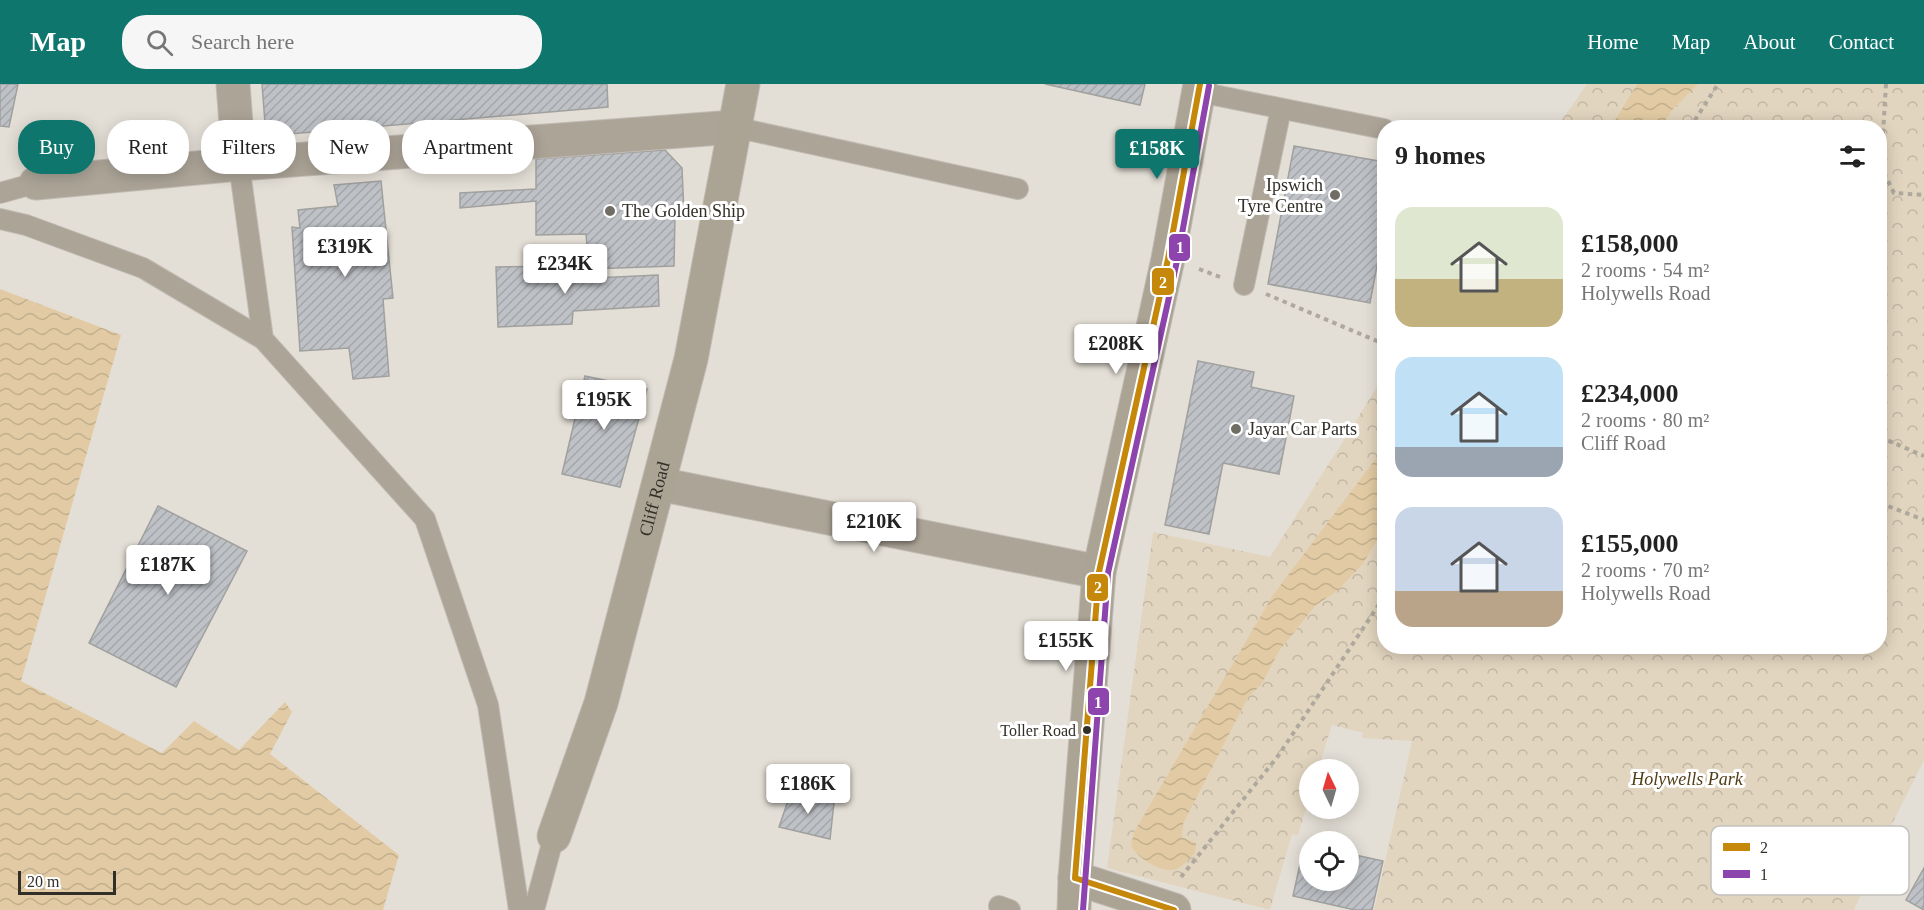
<!DOCTYPE html>
<meta charset="utf-8">
<style>
body{margin:0;font-family:"Times New Roman",serif;background:#f6f6f6;color:#222;height:100vh;display:flex;flex-direction:column;font-size:22px;white-space:nowrap}
*{box-sizing:border-box;margin:0}
p{font-size:20px;color:#767676}
.icon{flex:none;width:33px;height:33px;fill:none;stroke:currentColor;stroke-width:2;stroke-linecap:round;stroke-linejoin:round}
.map{position:relative;flex:1;overflow:hidden}
.side{position:absolute;left:1377px;top:36px;width:510px;height:534px;display:flex;flex-direction:column;background:#fff;border-radius:24px;box-shadow:0 3px 15px #0003}
.side>*{flex:none}
.top-card{position:absolute;left:18px;top:36px;width:570px;height:54px;display:flex;gap:12px}
.needle{width:39px;rotate:355deg}
.tools{position:absolute;left:1299px;top:675px;display:grid;gap:12px}
.tools a{display:grid;place-items:center;width:60px;height:60px;border-radius:50%;background:#fff;box-shadow:0 3px 15px #0003;font-size:30px}
.scale{position:absolute;left:18px;bottom:15px;width:98px;box-sizing:border-box;padding-left:6px;border:3px solid #322f28;border-top:0;font-size:16px;line-height:21px;white-space:nowrap;color:#322f28;-webkit-text-stroke:4px #fff;paint-order:stroke}
.price{position:absolute;translate:-50% -51px;padding:0 14px;border-radius:6px;background:#fff;color:#222;font-size:20px;line-height:39px;filter:drop-shadow(0 2px 3px #0008)}
.price::after{content:'';position:absolute;left:50%;top:36px;width:18px;height:14px;margin-left:-9px;background:inherit;clip-path:polygon(0 0,100% 0,50% 100%)}
.price.on{background:#0f766e;color:#fff}
ul{padding:0;list-style:none}
li{display:flex;align-items:center;gap:18px;height:150px;padding:0 18px}
li span{display:grid;place-items:center;flex:none;width:168px;height:120px;border-radius:18px;color:#555}
li>.icon{margin-inline-start:auto}
span .icon{width:72px;height:72px;fill:#fffc;stroke-width:1}
li b{font-size:26px}
h2{display:flex;justify-content:space-between;align-items:center;height:72px;padding:0 18px;font-size:26px}
.pill{padding:0 21px;border-radius:24px;background:#fff;box-shadow:0 3px 15px #0003;font-size:21px;line-height:54px}
.pill.on{background:#0f766e;color:#fff}
header{display:flex;align-items:center;gap:36px;box-sizing:border-box;height:84px;padding:0 30px;background:#0f766e;color:#fff}
header strong{font-size:28px}
nav{display:flex;gap:33px;margin-inline-start:auto;font-size:21px}
.search{width:420px;height:54px;background:#f6f6f6;display:flex;align-items:center;gap:15px;box-sizing:border-box;padding:0 21px;border-radius:24px;color:#767676;font-size:22px}
.map>svg:first-child{display:block}
</style>
<header>
<strong>Map</strong>
<div class="search"><svg class="icon" aria-label="search" viewBox="0 0 24 24"><circle cx="10" cy="10" r="6"/><path d="M15 15l6 6"/></svg>Search here</div>
<nav><a>Home</a><a>Map</a><a>About</a><a>Contact</a></nav>
</header>
<div class="map">
<svg width="1924" height="826" viewBox="0 0 1924 826">
<defs>
<pattern id="park-crowns" width="20" height="18" patternUnits="userSpaceOnUse" patternTransform="scale(1.5)"><rect width="20" height="18" fill="#e2d5bf"/><path d="M2 6a3 3 0 1 1 6 0M12 15a3 3 0 1 1 6 0" fill="none" stroke="#c2b7a4"/></pattern>
<pattern id="water-waves" width="16" height="10" patternUnits="userSpaceOnUse" patternTransform="scale(1.5)"><rect width="16" height="10" fill="#e2cba4"/><path d="M0 5q4-4 8 0t8 0" fill="none" stroke="#c2af8d"/></pattern>
<pattern id="building-hatch" width="6" height="6" patternUnits="userSpaceOnUse" patternTransform="scale(1.5)"><rect width="6" height="6" fill="#bec1c6"/><path d="M-1 1l2-2M0 6l6-6M5 7l2-2" fill="none" stroke="#a4a6aa"/></pattern>
</defs>
<rect width="100%" height="100%" fill="#e4dfd6"/>
<path fill="url(#park-crowns)" d="M1587,0H1924V676L1893,738L1854,826H1374L1412,657L1362,654L1363,649L1332,641L1318,685L1310,686L1309,713L1298,752L1292,750L1270,826L1107,784L1153,448L1270,473L1384,292V562H1880V44L1557,43Z"/>
<path fill="url(#water-waves)" d="M1637,0H1698L1673,25L1661,43H1611Z
M0,205L121,251L21,597L162,669L194,637L239,666L285,618L292,628L270,670L399,771L383,826H0Z
M1384,364V445L1362,481L1337,507L1316,521L1279,567L1261,601L1248,613L1183,740L1182,753L1196,759L1195,769C1189,774 1181,786 1172,786C1158,787 1137,773 1131,762L1134,748L1273,511Z"/>
<path fill="url(#building-hatch)" stroke="#a0a09e" stroke-width="1.5" d="M0,0H18L9,43L0,42Z
M262,0H607L608,23L266,52Z
M1045,0H1145L1140,21Z
M1294,62L1384,78V144L1370,219L1268,200Z
M665,66L682,84L684,130L675,131L674,182L589,185L586,150L536,151V117L460,124V109L536,105V75Z
M381,97L393,214L383,215L389,292L353,295L349,264L300,267L292,143L300,144L298,126L338,122L334,101Z
M571,182L573,195L658,191L659,222L573,227L572,240L498,243L496,183Z
M1198,277L1254,288L1251,303L1294,312L1279,390L1223,379L1209,450L1165,441Z
M585,292L647,305L620,403L562,390Z
M158,422L247,467L176,603L89,559Z
M792,705L834,719L830,755L779,743Z
M1351,770L1383,777L1372,826H1355L1293,812L1302,771L1310,773V796H1348V781Z
M1924,784V826L1906,816Z"/>
<g fill="none" stroke-linecap="round" stroke-linejoin="round">
<defs>
<path id="lane" d="M1199,8L1384,45
M734,43L1018,105
M239,80L263,255
M0,109L36,99
M0,135L26,141L143,184L263,255L425,435L488,621L519,826
M1244,201L1281,25
M999,822L1010,826
M534,826L554,752"/>
<path id="street" d="M233,0L239,80
M36,99L239,80L734,43
M659,400L1099,488"/>
<g id="secondary">
<path id="s1" d="M554,752L601,619L691,275L743,0"/>
<path d="M1075,794L1174,826"/>
<path d="M1074,826L1075,794L1099,488L1168,175L1200,0"/>
</g>
</defs>
<use href="#lane" stroke="#c0bbb4" stroke-width="22"/>
<use href="#street" stroke="#c0bbb4" stroke-width="35"/>
<use href="#secondary" stroke="#c0bbb4" stroke-width="35"/>
<path stroke="#aea89d" stroke-width="4" stroke-dasharray="4.5 4.5" stroke-linecap="butt" d="M1886,0L1881,83L1894,109L1924,111
M1690,44L1718,0
M1199,185L1220,193
M1266,210L1384,260
M1880,353L1924,372
M1880,419L1924,436
M1181,793L1278,672L1384,513"/>
<use href="#lane" stroke="#aca497" stroke-width="20"/>
<use href="#street" stroke="#aca497" stroke-width="33"/>
<use href="#secondary" stroke="#aba393" stroke-width="33"/>
<defs>
<path id="bus-1" d="M1075,794L1099,488L1168,175L1200,0
M1075,794L1174,826"/>
<path id="bus-2" d="M1083,826L1108,489L1177,177L1209,2"/>
</defs>
<use href="#bus-1" stroke="#fff" stroke-width="10"/>
<use href="#bus-2" stroke="#fff" stroke-width="10"/>
<use href="#bus-1" stroke="#c6880a" stroke-width="6"/>
<use href="#bus-2" stroke="#8e44ad" stroke-width="6"/>
</g>
<g fill="#706d65" stroke="#fff" stroke-width="2">
<circle cx="1335" cy="111" r="6"/>
<circle cx="610" cy="127" r="6"/>
<circle cx="1236" cy="345" r="6"/>
</g>
<circle fill="#322f28" stroke="#fff" stroke-width="2" cx="1087" cy="646" r="5"/>
<g text-anchor="middle" dominant-baseline="central" stroke-width="6" stroke-linejoin="round" paint-order="stroke">
<g font-size="16" fill="#322f28" stroke="#fff" text-anchor="end">
<text x="1076" y="646">Toller Road</text>
</g>
<g font-size="18" fill="#322f28" stroke="#fff" text-anchor="start">
<text x="1323" y="101" text-anchor="end">Ipswich<tspan x="1323" dy="21">Tyre Centre</tspan></text>
<text x="622" y="127">The Golden Ship</text>
<text x="1248" y="345">Jayar Car Parts</text>
</g>
<g font-size="18" fill="#322f28" stroke="#fff">
<text stroke="none"><textPath href="#s1" startOffset="352">Cliff Road</textPath></text>
</g>
<g font-size="18" font-style="italic" fill="#523d14" stroke="#fff">
<text x="1687" y="695">Holywells Park</text>
</g>
</g>
<rect x="1711" y="742" width="198" height="69" rx="9" fill="#fff" stroke="#c2c1be" stroke-width="1.5"/>
<rect x="1723" y="759" width="27" height="8" fill="#c6880a"/>
<rect x="1723" y="786" width="27" height="8" fill="#8e44ad"/>
<g font-size="16" fill="#322f28">
<text x="1760" y="769">2</text>
<text x="1760" y="796">1</text>
</g>
<g stroke="#fff" stroke-width="2">
<rect x="1168" y="149" width="23" height="29" rx="6" fill="#8e44ad"/>
<rect x="1151" y="183" width="24" height="29" rx="6" fill="#c6880a"/>
<rect x="1086" y="489" width="23" height="29" rx="6" fill="#c6880a"/>
<rect x="1087" y="603" width="23" height="29" rx="6" fill="#8e44ad"/>
</g>
<g font-size="16" text-anchor="middle" font-weight="bold" fill="#fff">
<text x="1180" y="169">1</text>
<text x="1163" y="204">2</text>
<text x="1098" y="509">2</text>
<text x="1098" y="624">1</text>
</g>
</svg>
<div class="tools">
<a><svg class="needle" viewBox="-14 -14 28 28"><path d="M0-13l5 13h-10z" fill="#e53935"/><path d="M0 13l5-13h-10z" fill="#767676"/></svg></a>
<a><svg class="icon" aria-label="locate" viewBox="0 0 24 24"><circle cx="12" cy="12" r="6"/><path d="M12 2v4M12 18v4M2 12h4M18 12h4"/></svg></a>
</div>
<div class="scale">20 m</div>
<b class="price on" style="left:1157px;top:96px">£158K</b>
<b class="price" style="left:345px;top:194px">£319K</b>
<b class="price" style="left:565px;top:211px">£234K</b>
<b class="price" style="left:1116px;top:291px">£208K</b>
<b class="price" style="left:604px;top:347px">£195K</b>
<b class="price" style="left:874px;top:469px">£210K</b>
<b class="price" style="left:168px;top:512px">£187K</b>
<b class="price" style="left:1066px;top:588px">£155K</b>
<b class="price" style="left:808px;top:731px">£186K</b>
<div class="top-card">
<a class="pill on">Buy</a>
<a class="pill">Rent</a>
<a class="pill">Filters</a>
<a class="pill">New</a>
<a class="pill">Apartment</a>
</div>
<section class="side">
<h2>9 homes<svg class="icon" aria-label="filters" viewBox="0 0 24 24"><path d="M4 7h16M4 17h16"/><circle cx="9" cy="7" r="2"/><circle cx="15" cy="17" r="2"/></svg></h2>
<ul>
<li><span style="background:linear-gradient(#dfe7d0 60%,#c2b280 0)"><svg class="icon" aria-label="home" viewBox="0 0 24 24"><path d="M3 11l9-7 9 7M6 9v11h12V9"/></svg></span><div><b>£158,000</b><p>2 rooms · 54 m²</p><p>Holywells Road</p></div></li>
<li><span style="background:linear-gradient(#bfe0f5 75%,#9aa5b1 0)"><svg class="icon" aria-label="home" viewBox="0 0 24 24"><path d="M3 11l9-7 9 7M6 9v11h12V9"/></svg></span><div><b>£234,000</b><p>2 rooms · 80 m²</p><p>Cliff Road</p></div></li>
<li><span style="background:linear-gradient(#c9d6e8 70%,#b9a48a 0)"><svg class="icon" aria-label="home" viewBox="0 0 24 24"><path d="M3 11l9-7 9 7M6 9v11h12V9"/></svg></span><div><b>£155,000</b><p>2 rooms · 70 m²</p><p>Holywells Road</p></div></li>
</ul>
</section>
</div>
